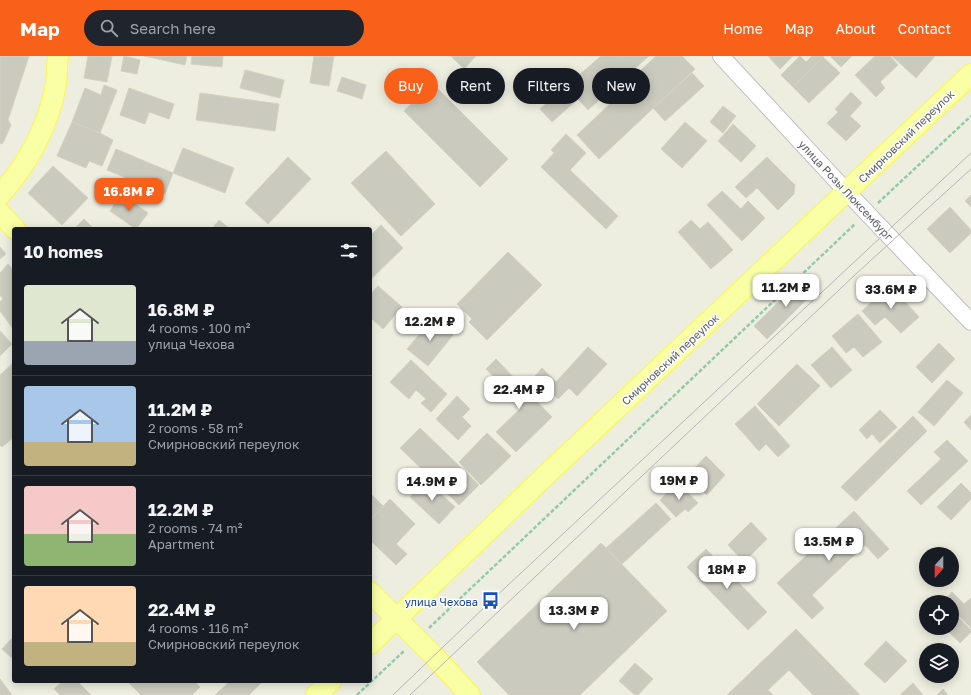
<!DOCTYPE html>
<meta charset="utf-8">
<style>
body{margin:0;font-family:"Golos Text",sans-serif;background:#20242c;color:#f1f3f6;height:100vh;display:flex;flex-direction:column;font-size:15px;white-space:nowrap}
*{box-sizing:border-box;margin:0}
p{font-size:13px;color:#9ea1a6}
.icon{flex:none;width:22px;height:22px;fill:none;stroke:currentColor;stroke-width:2;stroke-linecap:round;stroke-linejoin:round}
.map{position:relative;flex:1;overflow:hidden}
.drawer{position:absolute;left:12px;top:171px;width:360px;height:456px;display:flex;flex-direction:column;background:#171b24;border-radius:4px;box-shadow:0 2px 10px #0003}
.drawer>*{flex:none}
.banner{position:absolute;left:384px;top:12px;width:380px;height:36px;display:flex;gap:8px}
.needle{width:26px;rotate:201deg}
.buttons{position:absolute;left:919px;top:491px;display:grid;gap:8px}
.buttons a{display:grid;place-items:center;width:40px;height:40px;border-radius:50%;background:#171b24;box-shadow:0 2px 10px #0003;font-size:20px}
.price{position:absolute;translate:-50% -34px;padding:0 9px;border-radius:8px;background:#fff;color:#222;font-size:13px;line-height:26px;filter:drop-shadow(0 1px 2px #0008)}
.price::after{content:'';position:absolute;left:50%;top:24px;width:12px;height:9px;margin-left:-6px;background:inherit;clip-path:polygon(0 0,100% 0,50% 100%)}
.price.current{background:#f9611a;color:#fff}
ul{padding:0;list-style:none}
li{display:flex;align-items:center;gap:12px;height:100px;padding:0 12px}
li+li{border-top:1px solid #363941}
li span{display:grid;place-items:center;flex:none;width:112px;height:80px;border-radius:4px;color:#555}
li>.icon{margin-inline-start:auto}
span .icon{width:48px;height:48px;fill:#fffc;stroke-width:1}
li b{font-size:17px}
h2{display:flex;justify-content:space-between;align-items:center;height:48px;padding:0 12px;font-size:17px}
.pill{padding:0 14px;border-radius:18px;background:#171b24;box-shadow:0 2px 10px #0003;font-size:14px;line-height:36px}
.pill.current{background:#f9611a;color:#fff}
header{display:flex;align-items:center;gap:24px;box-sizing:border-box;height:56px;padding:0 20px;background:#f9611a;color:#fff}
header strong{font-size:19px}
nav{display:flex;gap:22px;margin-inline-start:auto;font-size:14px}
.search{width:280px;height:36px;background:#20242c;display:flex;align-items:center;gap:10px;box-sizing:border-box;padding:0 14px;border-radius:22px;color:#9ea1a6;font-size:15px}
.map>svg:first-child{display:block}
</style>
<header>
<strong>Map</strong>
<div class="search"><svg class="icon" aria-label="search" viewBox="0 0 24 24"><circle cx="10" cy="10" r="6"/><path d="M15 15l6 6"/></svg>Search here</div>
<nav><a>Home</a><a>Map</a><a>About</a><a>Contact</a></nav>
</header>
<div class="map">
<svg width="971" height="639" viewBox="0 0 971 639">
<rect width="100%" height="100%" fill="#edeee0"/>
<path fill="#cbcabf" stroke="#d3d1be" d="M0,0H29L8,64L11,69L3,87L0,88Z
M88,0H112L107,26L84,22Z
M124,0L140,4L137,18L121,15Z
M144,0H187L185,9Z
M192,0H223L222,11L191,8Z
M314,0H334L329,30L310,27Z
M451,0H476L464,13Z
M601,0H649L588,54L578,43L552,66L540,53Z
M656,0H682L695,13L599,103L577,79L630,29L639,38L651,26L640,15Z
M768,0H793L780,13Z
M800,0L806,6L812,0H824L793,31L781,19Z
M832,0H852L841,11L831,1Z
M875,0H890L898,9L880,26L885,32L876,41L855,19Z
M892,0H935L916,22Z
M823,1L840,17L809,47L793,31Z
M245,14L284,24L280,42L240,32Z
M692,17L704,30L665,65L653,52Z
M342,21L366,29L362,43L337,35Z
M432,27L508,103L480,131L404,55Z
M104,29L117,34L100,77L72,66L85,32L101,39Z
M129,32L174,48L169,63L149,56L145,68L120,59Z
M851,36L862,47L850,60L861,70L846,85L827,67L838,56L835,53Z
M200,37L279,48L275,75L196,64Z
M723,50L736,60L723,77L710,66Z
M72,66L100,77L113,84L102,110L89,105L86,112L57,100Z
M685,66L707,85L682,112L661,93Z
M733,68L756,90L741,106L718,85Z
M566,78L586,97L570,114L618,160L606,173L541,111L554,97L551,94Z
M183,92L234,112L225,137L173,117Z
M116,93L173,117L165,138L107,114Z
M386,95L435,148L401,180L351,127Z
M288,101L311,123L268,168L245,147Z
M767,101L795,129L794,138L778,154L757,132L746,142L735,131Z
M53,110L88,142L62,169L28,137Z
M722,135L741,153L748,145L765,162L742,185L707,149Z
M121,138L148,157L136,173L110,155Z
M971,139V151L965,145Z
M950,151L971,174V177L950,197L927,173Z
M84,163L94,173H74Z
M219,164L230,173H212Z
M691,164L700,173L708,166L733,194L711,213L678,176Z
M381,169L403,192L370,224V180Z
M0,191L6,198L0,203Z
M508,196L542,229L487,284L469,266L472,263L457,248Z
M8,208L14,215V274L0,255V246L3,243L0,239V217Z
M805,220L817,233L767,283L754,270Z
M890,229L919,261L901,277L885,261L875,269L862,255Z
M378,230L402,251L383,273L370,261V239Z
M858,258L882,286L863,301L854,291L846,297L832,280Z
M433,262L453,279L428,310L407,293Z
M0,275L12,288L0,300Z
M939,287L955,303L932,327L916,311Z
M588,291L607,308L577,340L569,332L558,343L534,321L542,312L556,326Z
M832,291L852,314L831,332L811,309Z
M496,303L552,361L516,396L496,376L523,350L486,313Z
M411,304L447,338L431,356L421,347L426,343L416,334L409,343L390,326Z
M14,306V381L2,391L0,389V319Z
M797,308L820,330L779,370L757,348Z
M947,324L963,337L934,370L918,356Z
M457,340L470,353L462,361L471,370L458,384L436,363Z
M755,350L790,390L778,401L766,388L759,395L735,368Z
M880,354L897,371L880,387L872,378L867,383L859,374Z
M971,359V374L964,366Z
M913,360L927,375L856,445L841,431Z
M420,372L479,429L459,449L400,392Z
M487,377L511,400L481,429L459,406Z
M947,384L968,405L921,449L907,435L941,403L934,396Z
M706,400L725,419L707,439L687,420Z
M426,424L455,451L439,468L410,441Z
M678,427L698,447L688,456L685,453L676,461L660,444Z
M961,427L971,437V443L951,464L937,451Z
M370,437L384,451L370,464Z
M390,443L415,468L396,488L407,498L396,509L370,484V464Z
M656,447L671,463L622,508L606,492Z
M854,455L889,493L878,503L865,489L812,539L824,552L812,563L777,527Z
M751,466L767,483L744,506L728,489Z
M601,487L667,555L580,639H509L477,606Z
M706,493L767,556L748,574L687,511Z
M952,536L964,548L971,542V572L952,553V546H945L944,545Z
M952,555L971,574V576L960,587L945,572H952Z
M796,573L860,639H813L789,614L768,634L773,639H727Z
M14,580V604L2,593Z
M886,585L907,605L885,627L864,608Z
M635,607L653,623L638,639H635L619,625Z
M0,623L12,639H0Z
M63,625H77L91,639H60L54,633Z
M127,625H194L200,631L192,639H141Z
M230,625H263L249,639H215Z
M913,627L923,639H900Z
M943,633L948,639H937Z"/>
<g fill="none" stroke-linecap="round" stroke-linejoin="round">
<defs>
<path id="minor" d="M721,0L847,136L971,266"/>
<path id="major" d="M0,139C28,108 49,69 56,28C57,19 57,9 58,0
M0,157L15,173
M370,536L433,599L470,639
M370,588L544,421L971,18
M316,639L331,625"/>
</defs>
<use href="#minor" stroke="#bdbec5" stroke-width="18"/>
<use href="#major" stroke="#fef748" stroke-width="22"/>
<path stroke="#92c9af" stroke-width="2.5" stroke-dasharray="4 2" stroke-linecap="butt" d="M878,147L971,60
M429,572L855,168
M357,639L405,594"/>
<use href="#minor" stroke="#fff" stroke-width="16"/>
<use href="#major" stroke="#f8ffa4" stroke-width="20"/>
<path stroke="#b6b7b7" stroke-width="1" d="M393,639L491,545L971,97
M410,639L857,217L971,113"/>
</g>
<defs>
<symbol id="bus-bare" viewBox="-9 -9 18 18"><path d="M-5-6H5V4H4V6H2V4H-2V6H-4V4H-5ZM-3.5-4V0h7V-4ZM-3.5 1.2v1.5H-2V1.2ZM2 1.2v1.5H3.5V1.2Z" fill="#1a4fb4" stroke="#fff" stroke-width="2.5" paint-order="stroke"/></symbol>
</defs>
<g fill-rule="evenodd">
<use href="#bus-bare" x="478" y="532" width="25" height="25"/>
</g>
<g text-anchor="middle" dominant-baseline="central" stroke-width="3" stroke-linejoin="round" paint-order="stroke">
<g font-size="11" fill="#595b63" stroke="#fff">
<text transform="translate(906 80) rotate(-44)">Смирновский переулок</text>
<text transform="translate(846 134) rotate(47)">улица Розы Люксембург</text>
<text transform="translate(670 303) rotate(-43)">Смирновский переулок</text>
</g>
<g font-size="11" fill="#164399" stroke="#fff" text-anchor="end">
<text x="478" y="545">улица Чехова</text>
</g>
</g>
</svg>
<div class="buttons">
<a><svg class="needle" viewBox="-14 -14 28 28"><path d="M0-13l5 13h-10z" fill="#e53935"/><path d="M0 13l5-13h-10z" fill="#9ea1a6"/></svg></a>
<a><svg class="icon" aria-label="locate" viewBox="0 0 24 24"><circle cx="12" cy="12" r="6"/><path d="M12 2v4M12 18v4M2 12h4M18 12h4"/></svg></a>
<a><svg class="icon" aria-label="layers" viewBox="0 0 24 24"><path d="M12 4l9 5-9 5-9-5zM3 14l9 5 9-5"/></svg></a>
</div>
<b class="price current" style="left:129px;top:156px">16.8M ₽</b>
<b class="price" style="left:786px;top:252px">11.2M ₽</b>
<b class="price" style="left:891px;top:254px">33.6M ₽</b>
<b class="price" style="left:430px;top:286px">12.2M ₽</b>
<b class="price" style="left:519px;top:354px">22.4M ₽</b>
<b class="price" style="left:679px;top:445px">19M ₽</b>
<b class="price" style="left:432px;top:446px">14.9M ₽</b>
<b class="price" style="left:829px;top:506px">13.5M ₽</b>
<b class="price" style="left:727px;top:534px">18M ₽</b>
<b class="price" style="left:574px;top:575px">13.3M ₽</b>
<div class="banner">
<a class="pill current">Buy</a>
<a class="pill">Rent</a>
<a class="pill">Filters</a>
<a class="pill">New</a>
</div>
<section class="drawer">
<h2>10 homes<svg class="icon" aria-label="filters" viewBox="0 0 24 24"><path d="M4 7h16M4 17h16"/><circle cx="9" cy="7" r="2"/><circle cx="15" cy="17" r="2"/></svg></h2>
<ul>
<li><span style="background:linear-gradient(#dfe7d0 70%,#9aa5b1 0)"><svg class="icon" aria-label="home" viewBox="0 0 24 24"><path d="M3 11l9-7 9 7M6 9v11h12V9"/></svg></span><div><b>16.8M ₽</b><p>4 rooms · 100 m²</p><p>улица Чехова</p></div></li>
<li><span style="background:linear-gradient(#a9c7e8 70%,#c2b280 0)"><svg class="icon" aria-label="home" viewBox="0 0 24 24"><path d="M3 11l9-7 9 7M6 9v11h12V9"/></svg></span><div><b>11.2M ₽</b><p>2 rooms · 58 m²</p><p>Смирновский переулок</p></div></li>
<li><span style="background:linear-gradient(#f6c9c9 60%,#8fb573 0)"><svg class="icon" aria-label="home" viewBox="0 0 24 24"><path d="M3 11l9-7 9 7M6 9v11h12V9"/></svg></span><div><b>12.2M ₽</b><p>2 rooms · 74 m²</p><p>Apartment</p></div></li>
<li><span style="background:linear-gradient(#ffd9b3 70%,#c2b280 0)"><svg class="icon" aria-label="home" viewBox="0 0 24 24"><path d="M3 11l9-7 9 7M6 9v11h12V9"/></svg></span><div><b>22.4M ₽</b><p>4 rooms · 116 m²</p><p>Смирновский переулок</p></div></li>
</ul>
</section>
</div>
